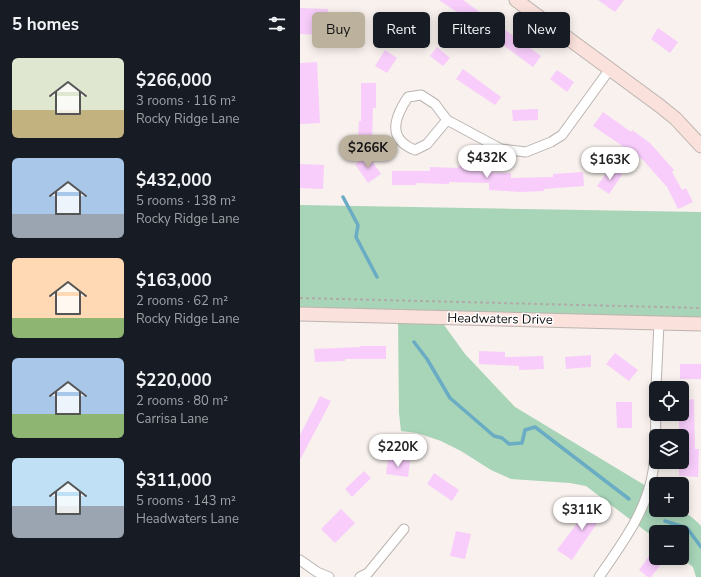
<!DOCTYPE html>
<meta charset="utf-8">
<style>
body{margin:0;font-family:"Nunito Sans",sans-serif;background:#242831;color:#f1f3f6;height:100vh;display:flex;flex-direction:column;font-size:15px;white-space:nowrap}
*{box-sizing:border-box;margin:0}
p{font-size:13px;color:#9ea1a6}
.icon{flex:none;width:22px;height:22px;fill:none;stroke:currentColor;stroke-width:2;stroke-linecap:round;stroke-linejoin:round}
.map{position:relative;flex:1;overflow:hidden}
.sheet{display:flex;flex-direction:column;background:#171b24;width:300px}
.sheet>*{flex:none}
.banner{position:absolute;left:12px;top:12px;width:329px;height:36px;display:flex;gap:8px}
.buttons{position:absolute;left:349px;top:381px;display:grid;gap:8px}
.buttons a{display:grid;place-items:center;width:40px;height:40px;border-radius:6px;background:#171b24;box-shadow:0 2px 10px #0003;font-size:20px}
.price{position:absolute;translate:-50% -34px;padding:0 9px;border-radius:14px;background:#fff;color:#222;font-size:13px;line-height:26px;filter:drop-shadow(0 1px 2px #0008)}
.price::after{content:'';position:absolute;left:50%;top:24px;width:12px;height:9px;margin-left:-6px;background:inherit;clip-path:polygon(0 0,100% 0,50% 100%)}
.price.on{background:#bbb19d;color:#111}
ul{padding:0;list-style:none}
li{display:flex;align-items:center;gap:12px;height:100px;padding:0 12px}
li span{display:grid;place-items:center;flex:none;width:112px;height:80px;border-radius:6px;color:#555}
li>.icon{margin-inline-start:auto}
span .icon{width:48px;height:48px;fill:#fffc;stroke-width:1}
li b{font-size:17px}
h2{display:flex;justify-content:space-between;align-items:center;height:48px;padding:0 12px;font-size:17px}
.pill{padding:0 14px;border-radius:6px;background:#171b24;box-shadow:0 2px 10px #0003;font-size:14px;line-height:36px}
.pill.on{background:#bbb19d;color:#111}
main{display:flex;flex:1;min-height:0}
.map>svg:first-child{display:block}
</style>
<main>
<section class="sheet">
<h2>5 homes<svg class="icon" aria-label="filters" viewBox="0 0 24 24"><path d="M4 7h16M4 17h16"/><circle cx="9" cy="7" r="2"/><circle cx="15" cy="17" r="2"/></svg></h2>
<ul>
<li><span style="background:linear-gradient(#dfe7d0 65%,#c2b280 0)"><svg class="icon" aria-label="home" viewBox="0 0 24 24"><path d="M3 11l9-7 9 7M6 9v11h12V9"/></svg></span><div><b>$266,000</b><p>3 rooms · 116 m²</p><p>Rocky Ridge Lane</p></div></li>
<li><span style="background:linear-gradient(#a9c7e8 70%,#9aa5b1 0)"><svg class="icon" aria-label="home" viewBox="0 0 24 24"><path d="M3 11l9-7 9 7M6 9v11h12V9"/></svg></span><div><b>$432,000</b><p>5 rooms · 138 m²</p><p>Rocky Ridge Lane</p></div></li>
<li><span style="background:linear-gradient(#ffd9b3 75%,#8fb573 0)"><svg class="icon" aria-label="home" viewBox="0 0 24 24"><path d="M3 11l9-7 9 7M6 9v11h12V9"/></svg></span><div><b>$163,000</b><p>2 rooms · 62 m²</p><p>Rocky Ridge Lane</p></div></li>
<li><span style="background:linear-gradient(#a9c7e8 70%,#8fb573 0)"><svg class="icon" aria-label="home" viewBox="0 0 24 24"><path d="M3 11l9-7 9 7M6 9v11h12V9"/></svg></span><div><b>$220,000</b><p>2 rooms · 80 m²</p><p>Carrisa Lane</p></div></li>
<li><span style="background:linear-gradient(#bfe0f5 60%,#9aa5b1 0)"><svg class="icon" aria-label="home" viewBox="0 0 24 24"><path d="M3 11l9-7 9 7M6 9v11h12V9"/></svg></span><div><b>$311,000</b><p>5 rooms · 143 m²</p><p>Headwaters Lane</p></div></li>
</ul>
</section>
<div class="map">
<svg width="401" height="577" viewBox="0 0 401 577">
<rect width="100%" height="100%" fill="#f8f1ed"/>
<path fill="#a8d4b8" d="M0,205L401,212V324L139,318L165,354L215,407L356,492V510C377,510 386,509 401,526V577H396L393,567L381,558L382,532H356V539L286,486L270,483L211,479L191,470L161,451L141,441L117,433L101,431L99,413L98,317L0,314Z"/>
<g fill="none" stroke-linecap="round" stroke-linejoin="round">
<path stroke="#69acc4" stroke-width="3.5" d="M43,197L58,225L56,237L77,277
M114,342L127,359L150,398L194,436L202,438L209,444L222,443L225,430L235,427L329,499
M365,521L387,528L401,547"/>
</g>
<path fill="#f8cdfb" d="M139,0H163L184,15L176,25Z
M298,0H324L315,12Z
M0,8L28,9L27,35L0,34Z
M114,18L125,26L112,44L101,36Z
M196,23L241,56L233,67L188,34Z
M358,28L378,42L370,53L351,39Z
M137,47L150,58L143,66L130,56Z
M85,50L97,58L87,73L75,66Z
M17,62L20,123L0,124V63Z
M163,69L201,97L195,105L156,79Z
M257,70L274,82L267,92L250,79Z
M61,83H76V108H73L72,141L58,140L59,121H61Z
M238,109V120L213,121L212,110Z
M303,112L331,132L332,130L350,143L374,170L372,172L382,190L386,188L393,202L378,209L367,187L343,160L293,126Z
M68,155L81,174L68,183L55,164Z
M0,164L24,165L23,189L0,188Z
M158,166H180V172L211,173V178L253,177V174L283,172L284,186L244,189V191L220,192L189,190V183L149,182V184L116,183V185H92V171H130V167L158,168Z
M311,167L322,175L309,194L297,186Z
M60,346H86V359H45V361L15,362L14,349L60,347Z
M179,351L205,352V357L243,356L244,369L219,370V366L179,364Z
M315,353L338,370L329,381L306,364Z
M291,355V367L266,369L265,357Z
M380,364H401V379H380Z
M20,396L31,401L0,460V435Z
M394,399L395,449H399L398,477L379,476V462H382V434H379V414L385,412V400Z
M316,402H332V428H317Z
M88,458L110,461L108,477L86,474Z
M64,471L71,478L52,497L45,489Z
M134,473L159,490L152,501L127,484Z
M294,501L306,510L272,560L257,550Z
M41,509L55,523L35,543L21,529Z
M156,531L171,534L165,559L150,556Z
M352,552L356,555V558L364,561L351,577H348L339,570Z"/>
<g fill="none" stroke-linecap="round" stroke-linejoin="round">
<defs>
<path id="street" d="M147,120L127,144L115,150C87,139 94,118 108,97L121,95L135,104L147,120L201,149L226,152L251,142L262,135L310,69
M356,388L359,323
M0,560L17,572L29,577
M60,577L68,573L104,529
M299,577C321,545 347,511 353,471C357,446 355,418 356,392"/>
<path id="secondary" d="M216,0L360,106L376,119L401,146
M0,314L401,324"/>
</defs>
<use href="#street" stroke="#bbb4b0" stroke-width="11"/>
<use href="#secondary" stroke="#bbb4b0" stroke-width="15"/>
<path stroke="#b0aba8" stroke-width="2" stroke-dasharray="3 3" stroke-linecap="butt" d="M0,298L401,308"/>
<use href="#street" stroke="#fff" stroke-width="9"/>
<use href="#secondary" stroke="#fbe1dc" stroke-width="13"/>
</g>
<g text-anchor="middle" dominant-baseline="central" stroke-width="3" stroke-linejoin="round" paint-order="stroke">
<g font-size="13" fill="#12100f" stroke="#fff">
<text transform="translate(200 319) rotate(1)">Headwaters Drive</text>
</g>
</g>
</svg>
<div class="buttons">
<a><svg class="icon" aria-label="locate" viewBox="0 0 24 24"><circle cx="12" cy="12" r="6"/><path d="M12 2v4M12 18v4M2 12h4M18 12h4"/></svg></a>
<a><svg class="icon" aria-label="layers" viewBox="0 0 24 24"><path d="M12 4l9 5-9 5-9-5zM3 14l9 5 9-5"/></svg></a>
<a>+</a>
<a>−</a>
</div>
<b class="price on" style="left:68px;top:169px">$266K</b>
<b class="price" style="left:187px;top:179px">$432K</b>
<b class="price" style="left:310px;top:181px">$163K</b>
<b class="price" style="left:98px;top:468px">$220K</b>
<b class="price" style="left:282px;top:531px">$311K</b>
<div class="banner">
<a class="pill on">Buy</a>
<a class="pill">Rent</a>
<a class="pill">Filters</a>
<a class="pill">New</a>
</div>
</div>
</main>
